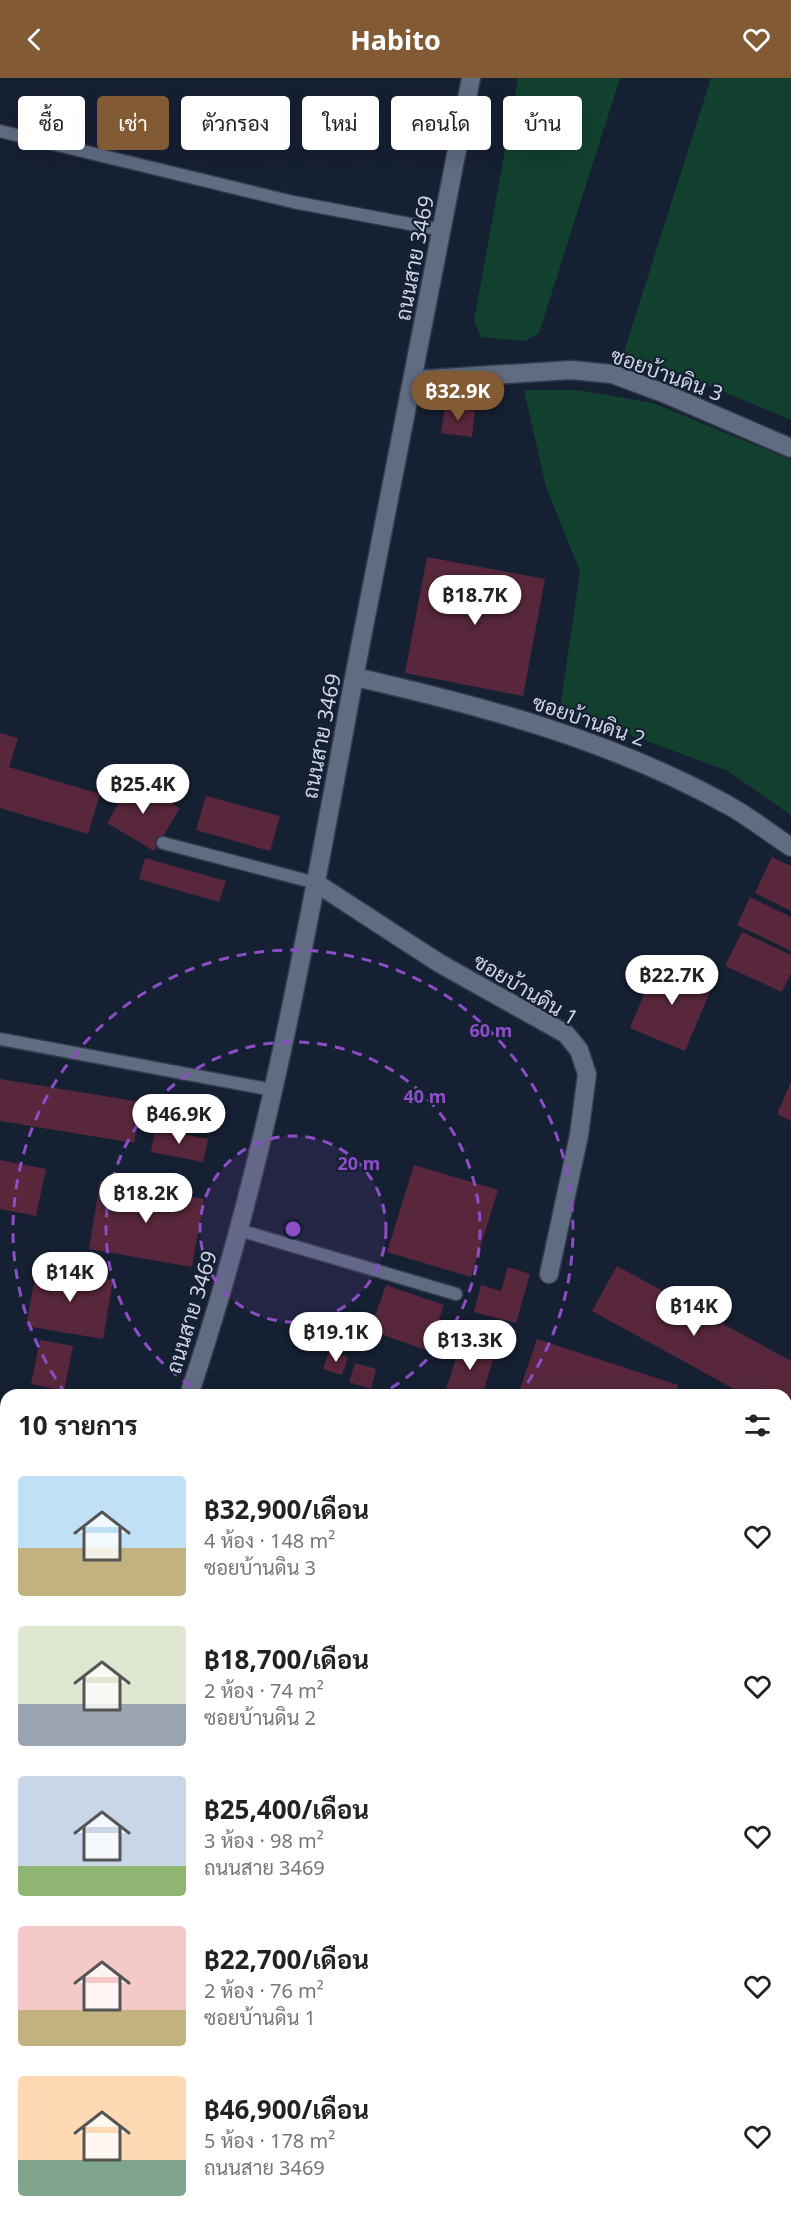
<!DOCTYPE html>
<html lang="th">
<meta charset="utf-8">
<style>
body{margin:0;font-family:"Noto Sans",Sarabun,sans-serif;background:#f2f2f2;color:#222;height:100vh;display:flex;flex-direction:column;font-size:22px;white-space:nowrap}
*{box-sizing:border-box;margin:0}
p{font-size:20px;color:#767676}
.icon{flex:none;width:33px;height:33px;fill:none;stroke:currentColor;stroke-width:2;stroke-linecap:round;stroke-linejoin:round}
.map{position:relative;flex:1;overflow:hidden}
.panel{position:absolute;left:0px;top:1311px;width:792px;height:836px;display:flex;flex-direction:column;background:#fff;border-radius:18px 18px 0 0;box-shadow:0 6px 24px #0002}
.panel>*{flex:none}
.top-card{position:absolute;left:18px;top:18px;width:756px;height:54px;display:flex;gap:12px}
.price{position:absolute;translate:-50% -51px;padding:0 14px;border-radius:21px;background:#fff;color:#222;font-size:20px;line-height:39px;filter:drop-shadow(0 2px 3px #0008)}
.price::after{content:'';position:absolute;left:50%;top:36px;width:18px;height:14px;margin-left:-9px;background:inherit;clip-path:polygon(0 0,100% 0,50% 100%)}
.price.active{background:#825b34;color:#fff}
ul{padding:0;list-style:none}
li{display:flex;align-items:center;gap:18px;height:150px;padding:0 18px}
li span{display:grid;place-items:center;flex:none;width:168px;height:120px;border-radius:6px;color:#555}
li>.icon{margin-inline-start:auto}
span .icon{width:72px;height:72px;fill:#fffc;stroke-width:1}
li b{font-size:26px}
h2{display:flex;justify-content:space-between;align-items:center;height:72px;padding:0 18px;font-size:26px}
.tag{padding:0 21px;border-radius:6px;background:#fff;box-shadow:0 6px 24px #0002;font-size:21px;line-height:54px}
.tag.active{background:#825b34;color:#fff}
header{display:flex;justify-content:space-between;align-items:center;height:78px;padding:0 18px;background:#825b34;color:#fff;font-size:27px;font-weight:700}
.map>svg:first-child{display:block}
</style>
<header><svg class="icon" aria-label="back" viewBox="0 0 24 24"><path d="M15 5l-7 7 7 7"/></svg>Habito<svg class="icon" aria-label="heart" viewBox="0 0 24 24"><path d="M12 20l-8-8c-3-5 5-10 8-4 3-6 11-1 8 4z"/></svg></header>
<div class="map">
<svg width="791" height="2146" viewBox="0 0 791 2146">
<rect width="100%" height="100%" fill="#162033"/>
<path fill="#11412e" d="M518,0H620L539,255L525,263L481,259L474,243Z
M711,0H791V342L672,292L622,280Z
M524,312H578L653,325L791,382V737L728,693L560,631L580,493L546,409Z
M786,1565L791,1566V1753L786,1751Z
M6,1901V2140H720L732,2146H0V1916Z"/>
<path fill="#58273b" d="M445,329L475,333L472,359L441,355Z
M427,479L545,501L523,618L405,595Z
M0,655L18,660L9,689L100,716L88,756L0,730Z
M132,702L180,730L154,773L107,745Z
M206,718L280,738L270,773L196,752Z
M772,779L791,788V833L755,815Z
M145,780L226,803L219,824L139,801Z
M750,819L791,839V873L737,847Z
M742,854L791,877V895L782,914L725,888Z
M658,883L713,906L685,973L630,950Z
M0,1001L141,1024L134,1065L0,1043Z
M791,1004V1043L777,1036Z
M155,1051L208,1061L203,1084L151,1074Z
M0,1082L46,1091L36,1138L0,1131Z
M414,1087L498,1112L471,1199L387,1174Z
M100,1103L204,1121L192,1189L89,1171Z
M617,1188L791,1283V1342L786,1339V1317H745L592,1233Z
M37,1189L113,1202L103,1261L26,1248Z
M508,1189L530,1196L516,1245L474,1234L481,1207L501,1213Z
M386,1207L444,1227L428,1273L370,1252Z
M537,1261L678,1307L675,1317H518Z
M40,1262L73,1268L64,1313L31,1306Z
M461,1265L495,1276L482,1317H466L446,1311Z
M329,1273L348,1279L342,1297L323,1291Z
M355,1285L376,1291L371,1311L349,1304Z
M786,1758L791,1760V1840L786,1838Z
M786,1857L791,1860V1909L786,1907Z
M786,1914L791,1916V1949L786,1960Z
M786,2011L791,2014V2065L786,2077Z"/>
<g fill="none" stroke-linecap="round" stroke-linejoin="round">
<defs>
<path id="lane" d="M0,53L293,124L442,152
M163,765L316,805
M0,961L273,1012
M239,1152L456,1216"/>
<path id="street" d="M413,302L571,292L612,296L666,316L791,370
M355,599C483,628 610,662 726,726C749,738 769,755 791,769
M316,805L439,885L566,956L579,972L587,996L579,1057L549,1196"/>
<path id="secondary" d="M189,1317C267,1086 309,844 353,605C391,403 433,202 471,0
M0,1797L6,1783"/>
</defs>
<use href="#lane" stroke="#343a4a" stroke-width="15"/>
<use href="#street" stroke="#343a4a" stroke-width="21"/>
<use href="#secondary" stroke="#343a4a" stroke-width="21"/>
<path stroke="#656d7e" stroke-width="4" stroke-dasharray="6 3" stroke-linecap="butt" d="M786,1675L791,1677"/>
<use href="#lane" stroke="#5f6c82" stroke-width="12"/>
<use href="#street" stroke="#5f6c82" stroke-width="18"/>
<use href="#secondary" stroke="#5f6c82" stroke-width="18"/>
</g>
<circle cx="293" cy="1151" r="93" fill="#8c4ec6" fill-opacity=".12"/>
<g fill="none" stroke="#8c4ec6" stroke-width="3" stroke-dasharray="10 8">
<circle cx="293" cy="1151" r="93"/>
<path d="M207 1317A187 187 0 1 1 379 1317"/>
<path d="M66 1316A280 280 0 1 1 520 1316"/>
</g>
<g text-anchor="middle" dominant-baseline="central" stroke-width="4.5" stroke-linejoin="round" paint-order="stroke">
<g font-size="21" fill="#ced5e2" stroke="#162033">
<text transform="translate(414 180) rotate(-79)">ถนนสาย 3469</text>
<text transform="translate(667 296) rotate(20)">ซอยบ้านดิน 3</text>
<text transform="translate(589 642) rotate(19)">ซอยบ้านดิน 2</text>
<text transform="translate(321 658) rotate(-79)">ถนนสาย 3469</text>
<text transform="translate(526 911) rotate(31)">ซอยบ้านดิน 1</text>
<text transform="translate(191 1234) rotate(-73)">ถนนสาย 3469</text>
</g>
</g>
<circle cx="293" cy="1151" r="9" fill="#8c4ec6" stroke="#162033" stroke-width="3"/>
<g font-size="18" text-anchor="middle" font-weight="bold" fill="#8c4ec6" stroke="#162033" stroke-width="4.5" stroke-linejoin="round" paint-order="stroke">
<text x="491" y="959">60 m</text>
<text x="425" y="1025">40 m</text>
<text x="359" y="1092">20 m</text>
</g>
</svg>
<b class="price active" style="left:458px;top:344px">฿32.9K</b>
<b class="price" style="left:475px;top:548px">฿18.7K</b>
<b class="price" style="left:143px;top:737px">฿25.4K</b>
<b class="price" style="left:672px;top:928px">฿22.7K</b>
<b class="price" style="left:179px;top:1067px">฿46.9K</b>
<b class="price" style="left:146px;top:1146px">฿18.2K</b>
<b class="price" style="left:70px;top:1225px">฿14K</b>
<b class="price" style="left:694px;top:1259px">฿14K</b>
<b class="price" style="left:336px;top:1285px">฿19.1K</b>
<b class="price" style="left:470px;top:1293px">฿13.3K</b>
<div class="top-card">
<a class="tag">ซื้อ</a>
<a class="tag active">เช่า</a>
<a class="tag">ตัวกรอง</a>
<a class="tag">ใหม่</a>
<a class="tag">คอนโด</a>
<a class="tag">บ้าน</a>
</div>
<section class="panel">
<h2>10 รายการ<svg class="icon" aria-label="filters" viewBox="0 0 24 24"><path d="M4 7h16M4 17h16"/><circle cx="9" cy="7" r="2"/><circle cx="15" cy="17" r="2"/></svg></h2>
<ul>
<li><span style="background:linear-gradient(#bfe0f5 60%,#c2b280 0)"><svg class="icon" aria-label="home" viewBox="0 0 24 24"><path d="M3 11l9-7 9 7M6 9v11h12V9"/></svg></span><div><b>฿32,900/เดือน</b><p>4 ห้อง · 148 m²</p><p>ซอยบ้านดิน 3</p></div><svg class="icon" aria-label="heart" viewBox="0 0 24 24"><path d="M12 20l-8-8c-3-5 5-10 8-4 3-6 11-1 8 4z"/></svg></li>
<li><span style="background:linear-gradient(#dfe7d0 65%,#9aa5b1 0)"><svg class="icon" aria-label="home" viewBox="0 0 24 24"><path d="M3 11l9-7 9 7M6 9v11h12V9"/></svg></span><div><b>฿18,700/เดือน</b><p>2 ห้อง · 74 m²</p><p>ซอยบ้านดิน 2</p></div><svg class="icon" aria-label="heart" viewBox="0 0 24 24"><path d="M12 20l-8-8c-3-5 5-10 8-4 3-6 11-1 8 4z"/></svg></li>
<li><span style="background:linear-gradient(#c9d6e8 75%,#8fb573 0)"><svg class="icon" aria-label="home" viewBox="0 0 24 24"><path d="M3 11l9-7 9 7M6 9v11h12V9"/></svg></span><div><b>฿25,400/เดือน</b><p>3 ห้อง · 98 m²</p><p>ถนนสาย 3469</p></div><svg class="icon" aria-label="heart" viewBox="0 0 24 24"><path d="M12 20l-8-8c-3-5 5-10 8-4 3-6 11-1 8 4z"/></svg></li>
<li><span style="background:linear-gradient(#f6c9c9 70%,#c2b280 0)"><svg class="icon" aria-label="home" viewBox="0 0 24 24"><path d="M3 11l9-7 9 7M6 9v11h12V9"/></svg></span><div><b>฿22,700/เดือน</b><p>2 ห้อง · 76 m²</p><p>ซอยบ้านดิน 1</p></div><svg class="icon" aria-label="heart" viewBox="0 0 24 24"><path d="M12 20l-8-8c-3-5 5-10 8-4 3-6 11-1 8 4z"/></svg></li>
<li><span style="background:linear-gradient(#ffd9b3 70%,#7fa58c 0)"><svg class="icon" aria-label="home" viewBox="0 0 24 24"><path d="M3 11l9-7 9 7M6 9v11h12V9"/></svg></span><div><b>฿46,900/เดือน</b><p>5 ห้อง · 178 m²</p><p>ถนนสาย 3469</p></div><svg class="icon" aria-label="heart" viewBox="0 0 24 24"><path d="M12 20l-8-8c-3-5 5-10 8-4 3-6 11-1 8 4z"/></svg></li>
</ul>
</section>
</div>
